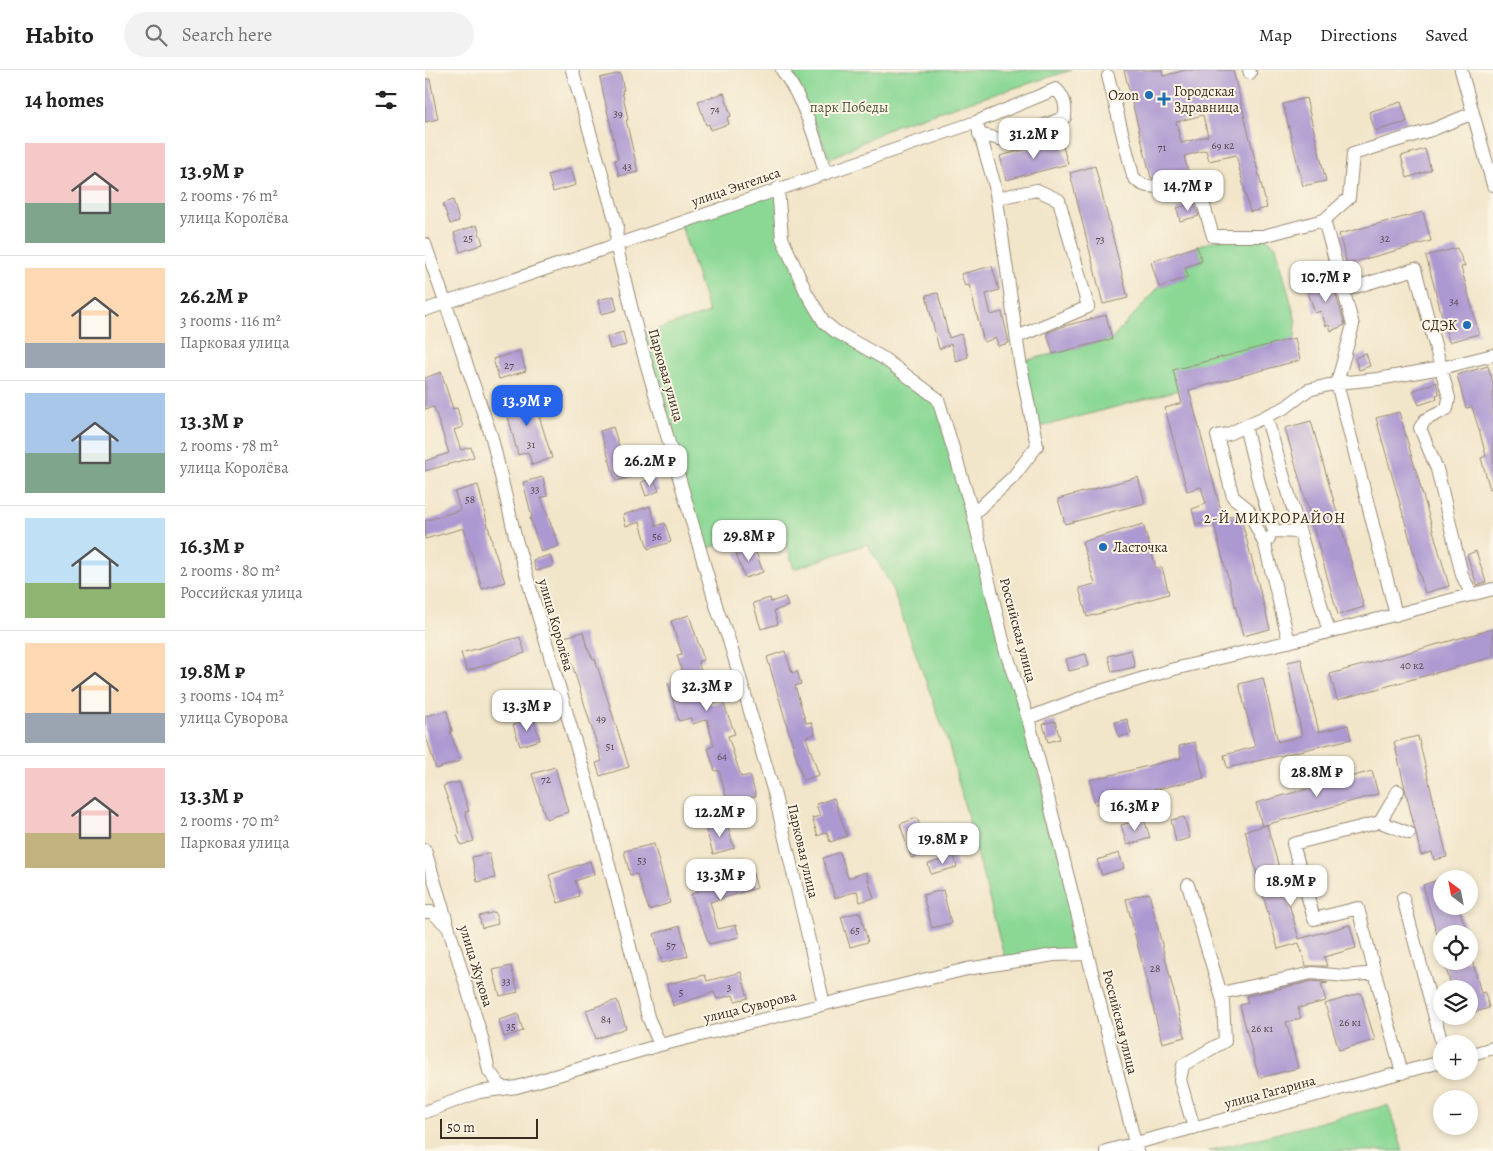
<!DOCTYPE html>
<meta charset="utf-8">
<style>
body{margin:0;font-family:Alegreya,serif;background:#f2f2f2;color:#222;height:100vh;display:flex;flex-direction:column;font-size:19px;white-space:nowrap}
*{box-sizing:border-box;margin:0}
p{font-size:16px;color:#767676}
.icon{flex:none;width:28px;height:28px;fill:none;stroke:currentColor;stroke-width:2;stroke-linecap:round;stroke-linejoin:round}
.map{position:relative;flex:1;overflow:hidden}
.sheet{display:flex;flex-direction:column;background:#fff;width:425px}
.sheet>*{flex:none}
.needle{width:32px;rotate:328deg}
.tools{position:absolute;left:1008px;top:800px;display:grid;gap:10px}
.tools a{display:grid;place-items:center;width:45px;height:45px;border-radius:50%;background:#fff;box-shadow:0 2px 8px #0003;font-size:25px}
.scale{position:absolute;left:15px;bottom:12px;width:98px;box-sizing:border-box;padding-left:5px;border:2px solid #3b2a1e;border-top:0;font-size:14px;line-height:18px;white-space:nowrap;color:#3b2a1e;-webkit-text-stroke:4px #fcf5e5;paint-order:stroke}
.price{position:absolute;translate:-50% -42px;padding:0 11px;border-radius:10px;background:#fff;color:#222;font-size:16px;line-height:32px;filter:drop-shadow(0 1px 2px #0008)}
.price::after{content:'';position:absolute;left:50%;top:30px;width:15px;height:11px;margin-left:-8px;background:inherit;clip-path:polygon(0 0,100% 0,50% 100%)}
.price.selected{background:#2563eb;color:#fff}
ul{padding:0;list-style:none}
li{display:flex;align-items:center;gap:15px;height:125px;padding:0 25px}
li+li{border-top:1px solid #e0e0e0}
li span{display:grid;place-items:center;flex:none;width:140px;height:100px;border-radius:0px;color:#555}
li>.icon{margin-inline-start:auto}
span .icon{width:60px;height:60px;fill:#fffc;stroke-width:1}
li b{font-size:21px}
h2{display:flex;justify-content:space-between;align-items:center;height:60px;padding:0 25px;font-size:21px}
header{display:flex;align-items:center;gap:30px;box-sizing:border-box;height:70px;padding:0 25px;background:#fff;border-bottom:1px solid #e0e0e0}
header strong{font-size:24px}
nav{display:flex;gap:28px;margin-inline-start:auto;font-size:18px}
.search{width:350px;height:45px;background:#f2f2f2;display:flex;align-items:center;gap:12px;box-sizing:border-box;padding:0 18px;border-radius:28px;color:#767676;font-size:19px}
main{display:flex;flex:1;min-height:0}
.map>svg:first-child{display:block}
</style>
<header>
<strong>Habito</strong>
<div class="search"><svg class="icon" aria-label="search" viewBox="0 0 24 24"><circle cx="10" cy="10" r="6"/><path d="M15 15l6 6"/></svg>Search here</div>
<nav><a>Map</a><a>Directions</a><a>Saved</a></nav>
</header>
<main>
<section class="sheet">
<h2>14 homes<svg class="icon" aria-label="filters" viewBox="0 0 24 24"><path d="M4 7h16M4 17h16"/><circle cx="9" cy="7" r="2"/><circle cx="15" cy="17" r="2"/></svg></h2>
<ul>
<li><span style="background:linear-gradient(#f6c9c9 60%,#7fa58c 0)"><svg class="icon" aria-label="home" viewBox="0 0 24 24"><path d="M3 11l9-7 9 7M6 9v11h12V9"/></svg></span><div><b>13.9M ₽</b><p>2 rooms · 76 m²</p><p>улица Королёва</p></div></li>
<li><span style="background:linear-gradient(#ffd9b3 75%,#9aa5b1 0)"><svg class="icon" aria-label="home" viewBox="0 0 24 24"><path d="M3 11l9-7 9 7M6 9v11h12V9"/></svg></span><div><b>26.2M ₽</b><p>3 rooms · 116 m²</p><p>Парковая улица</p></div></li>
<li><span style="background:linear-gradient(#a9c7e8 60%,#7fa58c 0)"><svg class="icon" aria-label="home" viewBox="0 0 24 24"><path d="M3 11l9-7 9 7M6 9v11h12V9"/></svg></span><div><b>13.3M ₽</b><p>2 rooms · 78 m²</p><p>улица Королёва</p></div></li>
<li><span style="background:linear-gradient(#bfe0f5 65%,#8fb573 0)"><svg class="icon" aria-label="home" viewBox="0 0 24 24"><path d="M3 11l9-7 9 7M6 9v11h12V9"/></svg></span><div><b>16.3M ₽</b><p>2 rooms · 80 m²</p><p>Российская улица</p></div></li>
<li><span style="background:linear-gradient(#ffd9b3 70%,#9aa5b1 0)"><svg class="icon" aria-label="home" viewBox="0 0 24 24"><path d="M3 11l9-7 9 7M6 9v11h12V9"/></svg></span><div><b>19.8M ₽</b><p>3 rooms · 104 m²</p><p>улица Суворова</p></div></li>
<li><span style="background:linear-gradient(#f6c9c9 65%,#c2b280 0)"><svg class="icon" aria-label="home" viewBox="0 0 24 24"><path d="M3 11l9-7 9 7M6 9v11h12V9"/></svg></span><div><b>13.3M ₽</b><p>2 rooms · 70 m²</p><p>Парковая улица</p></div></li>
</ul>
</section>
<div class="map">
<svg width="1068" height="1081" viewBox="0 0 1068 1081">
<rect width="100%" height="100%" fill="#fcf5e5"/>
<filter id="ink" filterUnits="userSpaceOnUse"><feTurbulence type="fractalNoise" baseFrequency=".02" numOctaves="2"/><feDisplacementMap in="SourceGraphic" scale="10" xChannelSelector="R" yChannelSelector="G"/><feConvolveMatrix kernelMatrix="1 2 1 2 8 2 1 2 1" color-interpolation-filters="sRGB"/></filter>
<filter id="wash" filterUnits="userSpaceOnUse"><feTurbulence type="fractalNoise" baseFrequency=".0096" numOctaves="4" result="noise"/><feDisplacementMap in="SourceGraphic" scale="20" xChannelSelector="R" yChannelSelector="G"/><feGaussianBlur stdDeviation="1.12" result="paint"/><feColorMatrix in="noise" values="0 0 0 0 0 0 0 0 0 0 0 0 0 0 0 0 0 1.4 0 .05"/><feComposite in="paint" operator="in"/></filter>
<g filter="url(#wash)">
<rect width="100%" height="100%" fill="#f2e6ca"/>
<path fill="#8bd895" stroke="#63815a" d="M366,0H647L471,55L405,89Z
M353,118L357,168L399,252L513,329L662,884L581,893L523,672L465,513L442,474L369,499L356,458L275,480L213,265L284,243L255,152Z
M806,166H838L851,176L871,252L870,268L754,320L608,359L595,292L687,269L734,217L763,207L760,197L777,191L772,176Z
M963,1035L978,1081H783Z"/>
<g id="blocks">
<path fill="#ad99d1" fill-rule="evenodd" d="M699,0H737L738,6L761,0H808L842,138L825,142L811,85L784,91L781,80L759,86L763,101L734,109L726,108ZM778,45L783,66L756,73L751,52Z
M195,3L199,20H197L203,50H201L213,102L194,106L190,90L193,89L175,8Z
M0,9H5L13,49L0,52Z
M299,23L306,46L302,48L304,54L285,60L284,54L281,55L273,31Z
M881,28L901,111L878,116L858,34Z
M976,32L982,52L950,61L944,42Z
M636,70L643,94L581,110L575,86Z
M1000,79L1006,100L982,108L976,86Z
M670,96L703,228L678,234L645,103Z
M146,98L151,115L128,122L123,105Z
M28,130L34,151L25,154L18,134Z
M767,134L770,135L774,146L755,151L752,138Z
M998,142L1006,171L922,194L914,164Z
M52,155L58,174L35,182L29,163Z
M772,176L777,191L760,197L763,207L734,217L726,192Z
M1032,178L1040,196L1036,197L1054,264L1024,272L1001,186Z
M567,196L574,220L561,224L566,245L577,242L584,273L573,276L571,268L559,272L544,215L540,216L536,204Z
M906,208L920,255L906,261L904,255L901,256L896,241L890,243L881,216Z
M513,223L524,268L536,264L543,287L531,291L526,274L514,279L501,225Z
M189,226L192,240L176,244L173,230Z
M681,245L687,269L628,284L622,263L639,256Z
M198,262L201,275L185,279L182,267Z
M870,268L875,290L764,320L798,448L815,444L845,559L818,566L788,451L771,455L767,439L781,434L776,417L762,421L740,338L757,333L748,300Z
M95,281L101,301L74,309L68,289Z
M941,283L945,296L934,300L930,288Z
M1063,296L1068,313V418L1065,419L1056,388L1061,386L1055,363L1047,337L1041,338L1032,305Z
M16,302L28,339L32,338L38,357L29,360L36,380L46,377L49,387L0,401V391L24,383L9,337L0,339V308Z
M1011,312L1014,324L1011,325L1012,329L994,335L988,321Z
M106,320L127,388L107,395L103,382L93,385L78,327Z
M974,342L1024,516L1000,523L951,348Z
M886,351L939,537L913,545L860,358Z
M188,357L198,389L203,388L209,406L191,411L175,361Z
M118,407L122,426L116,428L134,476L116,482L105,448L107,447L98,412Z
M713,407L720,433L640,454L633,429Z
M229,408L234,421L221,426L216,412Z
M53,415L68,476L80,512L57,519L39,458L0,469V451L35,440L30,422Z
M225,436L231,456L240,453L246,472L223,479L215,452L201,456L198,445Z
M718,454L731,498L737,497L744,524L662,547L654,518L670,514L657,472Z
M329,477L338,502L320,508L311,483Z
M1051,481L1061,512L1052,515L1042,485Z
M125,485L128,496L111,501L108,490Z
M360,527L363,536L349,541L353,554L336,559L328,533L345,528L346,532Z
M264,545L279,590L273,591L285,634L298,632L310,664L303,666L316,707L325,705L331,726L303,733L294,700L290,701L283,678L289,676L282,649L268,654L266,648L254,651L243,613L259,608L252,585L257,584L246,551Z
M1068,559V587L912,630L905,604Z
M158,562L162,577L168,589H170L204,697L175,706L171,693L177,691L142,578L140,579L136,568Z
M95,567L100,583L42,601L36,583Z
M706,580L710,597L687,602L683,586Z
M360,581L367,603L372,601L376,614L370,616L381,653L386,652L390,664L381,667L394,705L378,710L342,587Z
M661,584L664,596L644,601L641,589Z
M876,589L894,662L923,655L926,669L802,698L799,685L830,677L814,614L838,608L853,672L877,666L863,592Z
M22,641L27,661H25L35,691L11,699L0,663V646Z
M108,648L115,670L95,676L88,655Z
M702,649L706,664L694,667L690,652Z
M630,651L635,669L623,672L618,654Z
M993,666L1022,787L1009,790L1007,782L996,785L969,672Z
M770,672L779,708L670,734L665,710L756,688L754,676Z
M130,697L143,742L121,749L107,704Z
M947,701L953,724L837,756L831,733Z
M34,712L44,741L40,742L49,771L36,775L32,765L35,764L18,716Z
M409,728L422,766L405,772L402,762L393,766L387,748L395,746L391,734Z
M759,747L765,768L751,772L746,750Z
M492,748L496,758L500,757L505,770L497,773L500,784L486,788L475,754Z
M719,749L725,768L702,775L696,755Z
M302,753L309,778L288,784L281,759Z
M842,755L874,869L925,855L931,878L899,887L902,896H881L874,873L853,879L820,761Z
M229,774L245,833L224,840L212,804L205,805L199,781Z
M415,782L423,808L441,802L449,828L435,832L432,821L410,828L398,788Z
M64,783L70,808L52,812L47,787Z
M694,783L699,798L677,805L672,790Z
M529,786L532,797L506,804L503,794Z
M165,791L169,804L150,811L154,826L133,833L124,805Z
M326,796L332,818L285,832L293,859L311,855L314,867L284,874L266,824L273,822L271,816L298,807L297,805Z
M1016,809V836H1033L1043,864H1012L998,815Z
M518,820L526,853L507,858L498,825Z
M724,823L760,967L737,973L701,829Z
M70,842L73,854L57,858L54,846Z
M435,842L443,872L425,877L416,847Z
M255,856L263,886L237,893L229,864Z
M1047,890L1056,923L1060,922L1064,938L1044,944V919H1027L1019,891Z
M86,896L93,922L75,926L68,900Z
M316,902L323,928L310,931L308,925L292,929L289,922L248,936L242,914L280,905L282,911Z
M888,911L903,913L896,914L901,931L873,938L876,948L861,952L873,998L834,1008L815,935L823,933L821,926Z
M936,923L950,970L914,980L900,934Z
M192,930L201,958L171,969L161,940Z
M93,944L98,961L79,967L74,950Z"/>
</g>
</g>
<g filter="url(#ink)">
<use href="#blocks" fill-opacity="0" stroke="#968874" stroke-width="1"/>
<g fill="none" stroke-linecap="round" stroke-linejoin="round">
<defs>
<path id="minor" d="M147,0L192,156L191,174L213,265L293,542L303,567L350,726L399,934
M357,0C379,30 390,67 400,102
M824,0L825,3
M1036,0L1068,115
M683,6L708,106C718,121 732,115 747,118C757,120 768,125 777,129L788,166H838L899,150
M353,118L357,168L381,222L399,252L410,261L458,288L513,329L548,444L580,579L603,648L712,1081
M572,128L612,120L634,130L663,237L592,267
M0,174L67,368L90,466L168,733L223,947L235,975
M0,240L551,52L631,19C640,28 641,35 640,47L600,63L574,69L554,64
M841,346L904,562
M820,356L835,417L849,461L875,462
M548,444L588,407L612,376L595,292L570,116L553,58
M844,468L840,475L864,572
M840,475L823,439L808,427L792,366L803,364L861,337L883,320L912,313L953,309L1016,298L990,199L917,221
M1047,525L1037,505L1012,399L995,358L1000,350L1022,339L1024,328L1016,298L1068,285
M971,545L912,313L928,255L899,150L924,128L928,84L1009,59L1048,43
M603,648L669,623L749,599L904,562L1068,519
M955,752L984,763
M0,780L57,968L64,1001L77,1018
M763,815L798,931L800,971L758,995L755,1010L769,1058
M978,828L1017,974
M0,842H7L23,857
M950,903L933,838L889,849L868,774L955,752L973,721
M796,923L887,903L920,906L950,903L977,1003
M1044,985L1068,978
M0,1042L54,1022L92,1017L235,975L542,899L629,885L662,884
M681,1081L1016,992"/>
</defs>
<use href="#minor" stroke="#968874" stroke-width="14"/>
<use href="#minor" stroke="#fff" stroke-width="12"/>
</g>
</g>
<g fill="#1f6fb2" stroke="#fcf5e5" stroke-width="2">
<circle cx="724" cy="25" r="5"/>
<path d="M736.5 21.5h5v5h5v5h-5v5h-5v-5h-5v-5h5z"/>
<circle cx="1042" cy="255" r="5"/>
<circle cx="678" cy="477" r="5"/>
</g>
<g text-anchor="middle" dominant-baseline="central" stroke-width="4" stroke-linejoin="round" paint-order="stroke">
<g font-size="11" fill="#58464b">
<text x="290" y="39">74</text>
<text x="193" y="43">39</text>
<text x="798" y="75">69 к2</text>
<text x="737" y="77">71</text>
<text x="202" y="96">43</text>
<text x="43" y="168">25</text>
<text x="960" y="168">32</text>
<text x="675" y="169">73</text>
<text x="1029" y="231">34</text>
<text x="84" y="295">27</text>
<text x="106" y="374">31</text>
<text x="110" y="419">33</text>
<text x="45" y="429">58</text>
<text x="232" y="466">56</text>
<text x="987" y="595">40 к2</text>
<text x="176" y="648">49</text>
<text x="185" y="676">51</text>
<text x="297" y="686">64</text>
<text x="121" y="709">72</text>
<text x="217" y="790">53</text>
<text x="430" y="860">65</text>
<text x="246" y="875">57</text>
<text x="730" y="898">28</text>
<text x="81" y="911">33</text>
<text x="304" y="917">3</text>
<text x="256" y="922">5</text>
<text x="181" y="949">84</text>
<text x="925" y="952">26 к1</text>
<text x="86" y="956">35</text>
<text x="837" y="958">26 к1</text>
</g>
<g font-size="14" fill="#3b2a1e" stroke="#fcf5e5" text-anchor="start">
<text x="749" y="21">Городская<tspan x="749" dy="16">Здравница</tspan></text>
<text x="714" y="25" text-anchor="end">Ozon</text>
<text x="1032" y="255" text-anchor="end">СДЭК</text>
<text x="688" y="477">Ласточка</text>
</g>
<g font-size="14" fill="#4f563c" stroke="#fcf5e5">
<text x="424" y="37">парк Победы</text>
</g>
<g font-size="14" fill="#3b2a1e" stroke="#fcf5e5">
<text transform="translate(311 117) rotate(-19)">улица Энгельса</text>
<text transform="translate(241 305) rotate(74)">Парковая улица</text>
<text transform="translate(131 555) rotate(74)">улица Королёва</text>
<text transform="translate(593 560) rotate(75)">Российская улица</text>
<text transform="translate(378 781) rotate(77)">Парковая улица</text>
<text transform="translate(51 896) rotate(73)">улица Жукова</text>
<text transform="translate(325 937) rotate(-14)">улица Суворова</text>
<text transform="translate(695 952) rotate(76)">Российская улица</text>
<text transform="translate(845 1022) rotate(-15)">улица Гагарина</text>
</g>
<g font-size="15" letter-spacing="1" fill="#3b2a1e" stroke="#fcf5e5">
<text x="850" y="448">2-Й МИКРОРАЙОН</text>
</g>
</g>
</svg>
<div class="tools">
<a><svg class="needle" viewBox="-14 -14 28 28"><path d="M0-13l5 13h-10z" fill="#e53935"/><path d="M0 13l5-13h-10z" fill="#767676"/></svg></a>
<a><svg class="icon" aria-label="locate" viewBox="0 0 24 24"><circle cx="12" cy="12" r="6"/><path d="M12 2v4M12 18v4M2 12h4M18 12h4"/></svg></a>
<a><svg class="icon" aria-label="layers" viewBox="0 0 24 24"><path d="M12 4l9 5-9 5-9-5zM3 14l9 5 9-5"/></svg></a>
<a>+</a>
<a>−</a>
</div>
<div class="scale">50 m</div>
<b class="price" style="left:609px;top:90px">31.2M ₽</b>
<b class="price" style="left:763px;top:142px">14.7M ₽</b>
<b class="price" style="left:901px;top:233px">10.7M ₽</b>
<b class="price selected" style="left:102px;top:357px">13.9M ₽</b>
<b class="price" style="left:225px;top:417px">26.2M ₽</b>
<b class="price" style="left:324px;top:492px">29.8M ₽</b>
<b class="price" style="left:282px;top:642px">32.3M ₽</b>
<b class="price" style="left:102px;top:662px">13.3M ₽</b>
<b class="price" style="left:892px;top:728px">28.8M ₽</b>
<b class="price" style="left:710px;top:762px">16.3M ₽</b>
<b class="price" style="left:295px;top:768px">12.2M ₽</b>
<b class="price" style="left:518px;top:795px">19.8M ₽</b>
<b class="price" style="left:296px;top:831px">13.3M ₽</b>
<b class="price" style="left:866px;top:837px">18.9M ₽</b>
</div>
</main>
